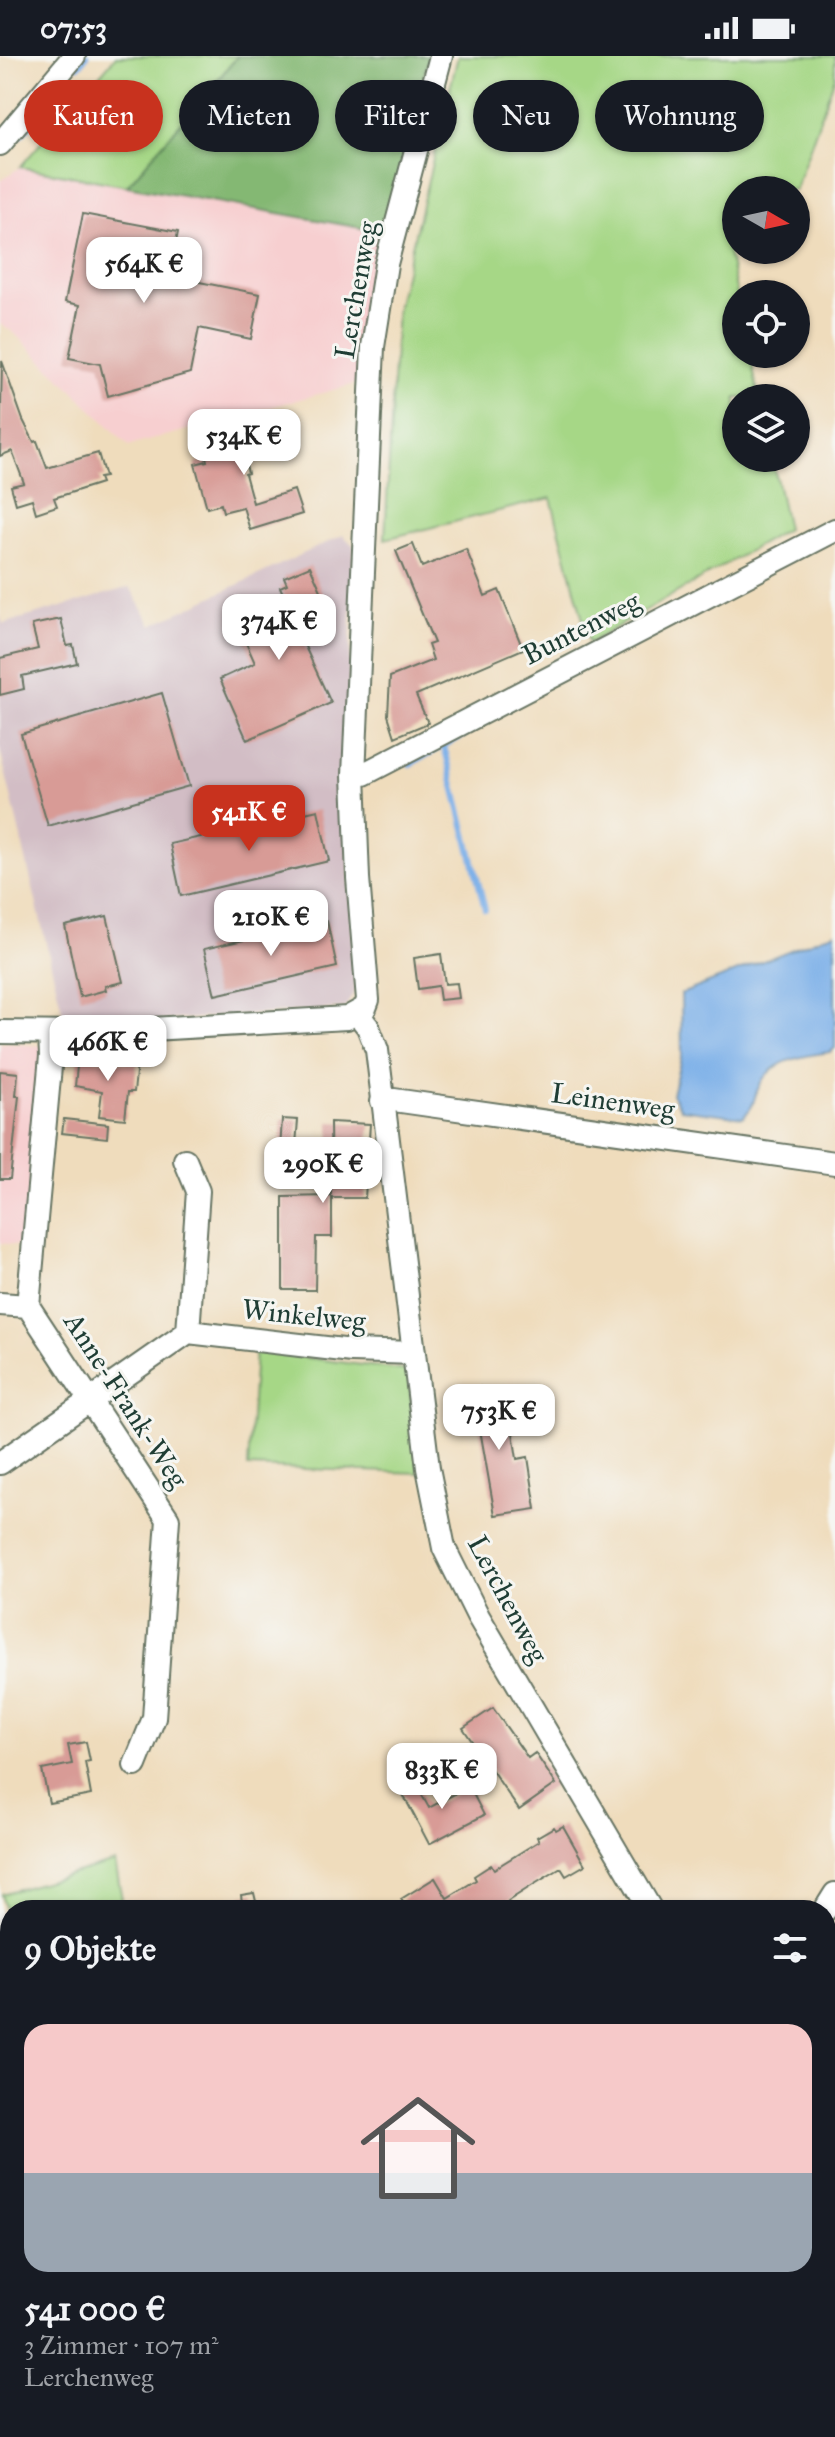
<!DOCTYPE html>
<html lang="de">
<meta charset="utf-8">
<style>
body{margin:0;font-family:"IM FELL Great Primer",serif;background:#20242c;color:#f1f3f6;height:100vh;display:flex;flex-direction:column;font-size:30px;white-space:nowrap}
*{box-sizing:border-box;margin:0}
p{font-size:26px;color:#9ea1a6}
.icon{flex:none;width:44px;height:44px;fill:none;stroke:currentColor;stroke-width:2;stroke-linecap:round;stroke-linejoin:round}
.map{position:relative;flex:1;overflow:hidden}
.panel{position:absolute;left:0px;top:1844px;width:836px;height:538px;display:flex;flex-direction:column;background:#171b24;border-radius:32px 32px 0 0;box-shadow:0 2px 6px #0004}
.panel>*{flex:none}
.banner{position:absolute;left:24px;top:24px;width:788px;height:72px;display:flex;gap:16px}
.needle{width:52px;rotate:99deg}
.fabs{position:absolute;left:722px;top:120px;display:grid;gap:16px}
.fabs a{display:grid;place-items:center;width:88px;height:88px;border-radius:50%;background:#171b24;box-shadow:0 2px 6px #0004;font-size:40px}
.price{position:absolute;translate:-50% -68px;padding:0 18px;border-radius:16px;background:#fff;color:#222;font-size:26px;line-height:52px;filter:drop-shadow(0 2px 4px #0008)}
.price::after{content:'';position:absolute;left:50%;top:48px;width:24px;height:18px;margin-left:-12px;background:inherit;clip-path:polygon(0 0,100% 0,50% 100%)}
.price.active{background:#c8321e;color:#fff}
ul{padding:0;list-style:none}
li{display:grid;align-content:center;gap:16px;height:424px;padding:0 24px}
li span{display:grid;place-items:center;height:248px;border-radius:24px;color:#555}
li>.icon{margin-inline-start:auto}
span .icon{width:144px;height:144px;fill:#fffc;stroke-width:1}
li b{font-size:34px}
h2{display:flex;justify-content:space-between;align-items:center;height:96px;padding:0 24px;font-size:34px}
.pill{padding:0 28px;border-radius:36px;background:#171b24;box-shadow:0 2px 6px #0004;font-size:28px;line-height:72px}
.pill.active{background:#c8321e;color:#fff}
.status{display:flex;justify-content:space-between;align-items:center;height:56px;padding:0 40px;background:#171b24;direction:ltr}
.status svg{height:22px;fill:currentColor}
.map>svg:first-child{display:block}
</style>
<div class="status"><b>07:53</b><svg viewBox="0 0 49 12"><path d="M0 12V9h3v3zM5 12V6h3v6zM10 12V3h3v9zM15 12V0h3v12zM26 1h20v11H26zM47 4h2v5h-2z"/></svg></div>
<div class="map">
<svg width="835" height="2381" viewBox="0 0 835 2381">
<rect width="100%" height="100%" fill="#f6f6f2"/>
<filter id="ink" filterUnits="userSpaceOnUse"><feTurbulence type="fractalNoise" baseFrequency=".0125" numOctaves="2"/><feDisplacementMap in="SourceGraphic" scale="16" xChannelSelector="R" yChannelSelector="G"/><feConvolveMatrix kernelMatrix="1 2 1 2 8 2 1 2 1" color-interpolation-filters="sRGB"/></filter>
<filter id="wash" filterUnits="userSpaceOnUse"><feTurbulence type="fractalNoise" baseFrequency=".006" numOctaves="4" result="noise"/><feDisplacementMap in="SourceGraphic" scale="32" xChannelSelector="R" yChannelSelector="G"/><feGaussianBlur stdDeviation="1.8" result="paint"/><feColorMatrix in="noise" values="0 0 0 0 0 0 0 0 0 0 0 0 0 0 0 0 0 1.4 0 .05"/><feComposite in="paint" operator="in"/></filter>
<g filter="url(#wash)">
<rect width="100%" height="100%" fill="#efdcbc"/>
<path fill="#f7cfd0" d="M20,111L384,176L359,327L129,390L13,276L0,268V125Z
M0,987L44,990L24,1190L0,1187Z"/>
<path fill="#d2bdc5" d="M343,479L354,490L345,724L355,934L345,952L66,971L0,694V559L3,568L130,531L152,569Z"/>
<path fill="#a6d786" stroke="#628a5d" stroke-width="2" d="M116,0H238L127,130L20,111Z
M458,0H835V20L795,134H736V193L727,192L737,238L736,298H750L759,342H736V402H772L787,473L589,587L551,442L385,483L397,252Z
M255,1295L408,1315L419,1417L248,1411Z
M115,1806L122,1843L105,1854H10V1872L1,1838Z"/>
<path fill="#84b873" stroke="#527a54" stroke-width="2" d="M238,0H429L384,176L127,130Z"/>
<path fill="#7aafe8" stroke="#4c768e" stroke-width="2" d="M835,876V992L830,996C803,1000 770,1003 758,1033C751,1048 757,1047 743,1061L681,1053L672,1038L682,998L681,938Z"/>
<g fill="none" stroke-linecap="round" stroke-linejoin="round">
<path stroke="#7aafe8" stroke-width="6" d="M79,10L87,0
M21,79L43,56
M444,690L485,853
M410,708L463,679"/>
</g>
<g id="blocks">
<path fill="#d89b96" d="M83,158L178,176L169,220L260,238L251,283L199,272L190,317L108,340L100,308L69,302L80,249L65,246Z
M2,305L23,364L34,386L37,385L47,412L98,397L105,421L99,422L101,427L54,442L57,450L36,457L32,443L16,448L11,430L24,427L12,395L0,400Z
M271,356L278,382L259,387L260,391L243,396L248,417L245,418L253,447L294,434L302,458L250,474L243,451L223,456L221,448L207,452L195,408L207,405L206,401L238,392L231,367Z
M413,488L422,511L466,493L485,540L499,534L523,593L416,639L428,667L395,681L388,659L390,621L433,604L428,589L434,587L396,495Z
M310,510L330,555L296,571L331,647L247,684L220,623L255,607L239,571L288,548L280,531L287,528L284,521Z
M61,563L67,590L73,589L77,607L22,620L24,633L0,639V602L38,593L32,569Z
M162,637L189,730L48,770L21,678Z
M318,754L329,805L181,840L170,788Z
M107,860L123,926L105,930L106,934L80,941L65,870Z
M327,865L337,911L215,939L204,893Z
M441,898L445,928L457,927L459,942L440,944L438,930L418,933L414,902Z
M78,1001L137,1008L134,1036H128L125,1063L99,1060L102,1035L75,1030Z
M0,1015L18,1017L16,1040H19L10,1123H0Z
M64,1063L108,1068L107,1082L62,1077Z
M282,1063L298,1064L293,1126L278,1125Z
M330,1066L370,1068L365,1142H332V1181H316L315,1234H283V1141L331,1140Z
M480,1331L482,1345L507,1341L508,1344L517,1403L528,1401L536,1453L495,1459L478,1362L459,1365L454,1335Z
M493,1652L528,1702L535,1697L556,1728L519,1754L463,1672Z
M86,1686L90,1705L85,1706L91,1739L49,1747L42,1714L72,1708L68,1689Z
M413,1723L429,1752L469,1730L484,1759L429,1788L399,1731Z
M563,1770L585,1809L566,1820L561,1812L533,1829L508,1845L513,1854H408L401,1843L435,1822L447,1842L476,1824L474,1820L491,1809L494,1813L539,1785L537,1781L554,1771L556,1774Z
M254,1837L258,1854H243L241,1839Z"/>
</g>
</g>
<g filter="url(#ink)">
<use href="#blocks" fill-opacity="0" stroke="#687564" stroke-width="2"/>
<g fill="none" stroke-linecap="round" stroke-linejoin="round">
<defs>
<path id="street" d="M0,88L74,0
M354,719L364,718L835,474
M357,957L368,971L377,994L428,1412L444,1492L478,1560L651,1854
M0,976L80,977L347,962L365,952L368,944L358,822L354,719L373,291L386,208L441,0
M50,978L51,1000L28,1250L168,1463L154,1662L135,1709
M382,1045L394,1044L835,1107
M0,1248L28,1250
M188,1276L352,1295L414,1297
M0,1407L188,1276L198,1135L185,1104
M825,1854L835,1838
M0,2138L10,2136
M453,2381L467,2375
M692,2381L693,2372"/>
</defs>
<use href="#street" stroke="#687564" stroke-width="26"/>
<use href="#street" stroke="#fff" stroke-width="22"/>
</g>
</g>
<g text-anchor="middle" dominant-baseline="central" stroke-width="6" stroke-linejoin="round" paint-order="stroke">
<g font-size="28" fill="#1f3d34" stroke="#f6f6f2">
<text transform="translate(356 234) rotate(-80)">Lerchenweg</text>
<text transform="translate(581 572) rotate(-27)">Buntenweg</text>
<text transform="translate(613 1045) rotate(8)">Leinenweg</text>
<text transform="translate(304 1259) rotate(6)">Winkelweg</text>
<text transform="translate(126 1344) rotate(57)">Anne-Frank-Weg</text>
<text transform="translate(508 1543) rotate(62)">Lerchenweg</text>
</g>
</g>
</svg>
<div class="fabs">
<a><svg class="needle" viewBox="-14 -14 28 28"><path d="M0-13l5 13h-10z" fill="#e53935"/><path d="M0 13l5-13h-10z" fill="#9ea1a6"/></svg></a>
<a><svg class="icon" aria-label="locate" viewBox="0 0 24 24"><circle cx="12" cy="12" r="6"/><path d="M12 2v4M12 18v4M2 12h4M18 12h4"/></svg></a>
<a><svg class="icon" aria-label="layers" viewBox="0 0 24 24"><path d="M12 4l9 5-9 5-9-5zM3 14l9 5 9-5"/></svg></a>
</div>
<b class="price" style="left:144px;top:249px">564K €</b>
<b class="price" style="left:244px;top:421px">534K €</b>
<b class="price" style="left:279px;top:606px">374K €</b>
<b class="price active" style="left:249px;top:797px">541K €</b>
<b class="price" style="left:271px;top:902px">210K €</b>
<b class="price" style="left:108px;top:1027px">466K €</b>
<b class="price" style="left:323px;top:1149px">290K €</b>
<b class="price" style="left:499px;top:1396px">753K €</b>
<b class="price" style="left:442px;top:1755px">833K €</b>
<div class="banner">
<a class="pill active">Kaufen</a>
<a class="pill">Mieten</a>
<a class="pill">Filter</a>
<a class="pill">Neu</a>
<a class="pill">Wohnung</a>
</div>
<section class="panel">
<h2>9 Objekte<svg class="icon" aria-label="filters" viewBox="0 0 24 24"><path d="M4 7h16M4 17h16"/><circle cx="9" cy="7" r="2"/><circle cx="15" cy="17" r="2"/></svg></h2>
<ul>
<li><span style="background:linear-gradient(#f6c9c9 60%,#9aa5b1 0)"><svg class="icon" aria-label="home" viewBox="0 0 24 24"><path d="M3 11l9-7 9 7M6 9v11h12V9"/></svg></span><div><b>541 000 €</b><p>3 Zimmer · 107 m²</p><p>Lerchenweg</p></div></li>
</ul>
</section>
</div>
